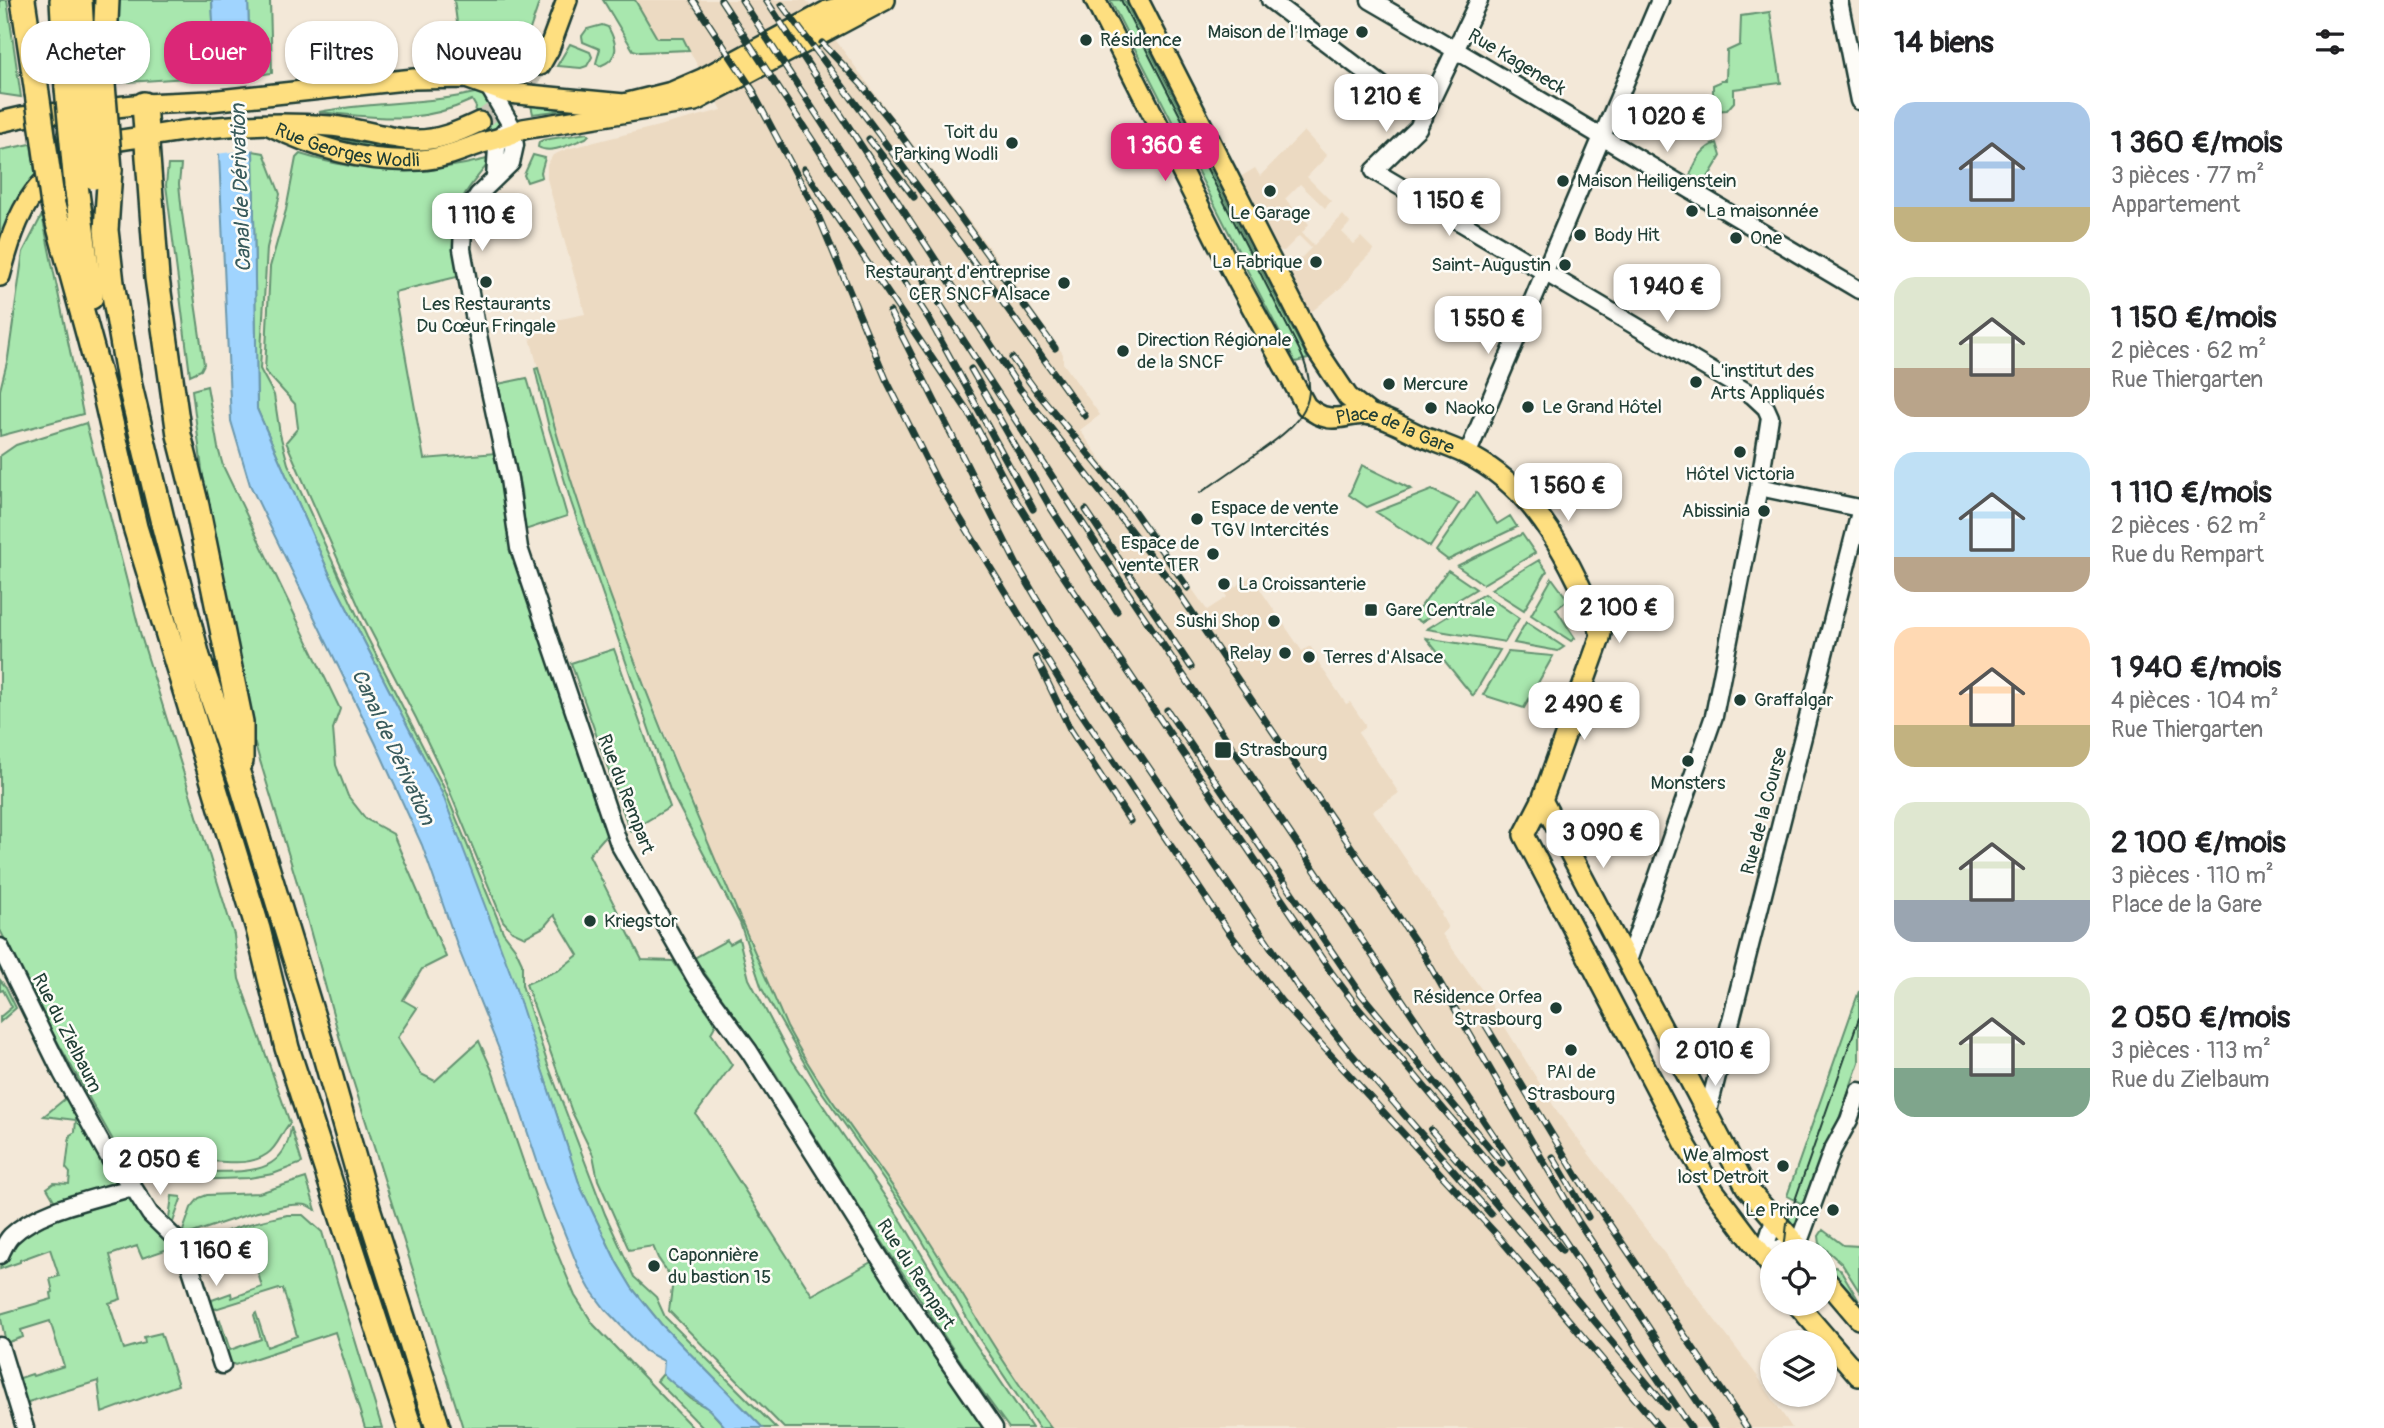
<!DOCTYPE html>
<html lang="fr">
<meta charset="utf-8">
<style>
body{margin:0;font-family:Pangolin,sans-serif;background:#f6f6f6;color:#202124;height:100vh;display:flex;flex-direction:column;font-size:26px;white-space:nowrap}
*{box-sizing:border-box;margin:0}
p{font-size:23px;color:#757577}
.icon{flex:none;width:38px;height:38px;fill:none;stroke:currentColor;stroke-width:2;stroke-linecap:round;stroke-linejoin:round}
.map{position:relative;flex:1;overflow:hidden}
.drawer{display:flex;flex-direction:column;background:#fff;width:525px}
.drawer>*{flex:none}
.banner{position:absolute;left:21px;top:21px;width:665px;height:63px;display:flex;gap:14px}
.fabs{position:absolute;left:1760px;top:1239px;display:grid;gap:14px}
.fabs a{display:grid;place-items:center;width:77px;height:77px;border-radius:50%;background:#fff;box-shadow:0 2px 5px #0004;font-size:35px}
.price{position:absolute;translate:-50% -60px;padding:0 16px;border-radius:14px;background:#fff;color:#222;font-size:23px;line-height:46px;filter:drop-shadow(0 2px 4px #0008)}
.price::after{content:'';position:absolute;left:50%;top:42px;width:21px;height:16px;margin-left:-10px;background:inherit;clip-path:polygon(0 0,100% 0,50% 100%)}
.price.selected{background:#db2777;color:#fff}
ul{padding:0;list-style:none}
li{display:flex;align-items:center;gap:21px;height:175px;padding:0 35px}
li span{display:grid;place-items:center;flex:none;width:196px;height:140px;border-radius:21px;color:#555}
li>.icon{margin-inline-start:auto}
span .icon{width:84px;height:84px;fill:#fffc;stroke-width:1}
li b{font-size:30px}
h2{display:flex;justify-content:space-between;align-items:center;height:84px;padding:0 35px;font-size:30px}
.pill{padding:0 24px;border-radius:28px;background:#fff;box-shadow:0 2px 5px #0004;font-size:24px;line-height:63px}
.pill.selected{background:#db2777;color:#fff}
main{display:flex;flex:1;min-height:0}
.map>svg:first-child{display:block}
</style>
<main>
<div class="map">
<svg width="1859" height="1428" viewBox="0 0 1859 1428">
<rect width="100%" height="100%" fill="#f3e8d8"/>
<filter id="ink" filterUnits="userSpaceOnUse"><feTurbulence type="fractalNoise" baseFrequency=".0143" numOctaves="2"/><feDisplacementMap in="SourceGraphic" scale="14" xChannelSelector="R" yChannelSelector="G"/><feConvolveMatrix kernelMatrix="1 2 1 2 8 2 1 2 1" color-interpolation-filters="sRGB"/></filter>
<g filter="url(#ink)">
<path fill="#ecdac2" d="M635,0H806L992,252L1063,354V363L1100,415L1080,430L1207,610L1227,597L1225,594L1251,576L1302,651L1310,646L1318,657L1316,659L1346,704L1350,702L1365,724V728L1358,733L1399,793L1373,811L1442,913L1441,915L1448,928L1442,934L1484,993L1558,1113L1758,1377L1792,1428H1051L1003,1360L917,1222L804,1058L787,1027L730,896L635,660L593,550L557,440L527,326L585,314L547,179V165L553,155L567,149L722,110L683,39L657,38Z
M1304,131L1327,156L1307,177L1331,201L1325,208L1300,184L1285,199L1309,224L1302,233L1314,245L1343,215L1350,223L1342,232L1354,244L1361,237L1374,250L1354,270L1344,285L1310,313L1287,267L1302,257L1311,248L1299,236L1284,251L1276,250L1240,177L1255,168L1260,176Z"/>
<path fill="#a8e7ae" stroke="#649271" stroke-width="2" d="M0,0H7L21,97L0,94Z
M115,0H212L216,76L114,83Z
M248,0H270L272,73L250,76Z
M454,0H540L522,53L512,49L497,60H462Z
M603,0H635L657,38H683L689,50L640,52L633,50Z
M1110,0H1124L1253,254L1243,260Z
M1770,12L1781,83L1734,89V102L1727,110L1713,111V85L1720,82L1721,80H1726L1727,51L1740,45L1741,16Z
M602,25L608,27C617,43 621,58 600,66L596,63L600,49L583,42L582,36L587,29Z
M570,44L590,52L592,57L587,66L581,68L557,66Z
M483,91L501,121L497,130L427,153L348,148L314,137C356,141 410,153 451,144C464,141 475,134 486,128L474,117L476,107L472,100C417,126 377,117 319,112C372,101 430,105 483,91Z
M530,101L585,107L533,114Z
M587,133L589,135L586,138C572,143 551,155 538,147L539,142L543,140Z
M1717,143L1721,156L1704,184L1690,175C1697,160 1701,148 1717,143Z
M31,144L36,178L0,250V150Z
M253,151L264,153L280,194L267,248L260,369L274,395L280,434L288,464L367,637L443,786L503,932L515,948L522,963V985L548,1065L605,1214L634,1277L656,1297L665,1317L776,1428H763L661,1324L632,1288L617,1263L580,1186L544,1076L442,793L330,575L257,409Z
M300,154C365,174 421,176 487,159L490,161C478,177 459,196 456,216C452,235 458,257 461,276L394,292L424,459L496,453L510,539L543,646L608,833L589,855L642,960L673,961L716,1024L711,1033L732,1065L696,1114L812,1295L873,1261L987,1428H784L669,1311L673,1280L658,1258L653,1246L629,1250L598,1180L593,1155L572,1112L526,984L559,970L578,955L554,915L544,927L525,937L512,931L503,921L440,768L416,718L363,616L286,442L298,428L295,404L265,371L270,267L286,210L296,158Z
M533,155L545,158L541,172L542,177L527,182L524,175Z
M168,165H181L179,184L182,213L204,364L201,370L190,375L166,185Z
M42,215L83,414L0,436V390L8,358L23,252Z
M1256,260L1308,359L1295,362L1245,266Z
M538,368C599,595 694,812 787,1027C824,1096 874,1157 917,1222C962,1291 1000,1363 1051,1428H1039L978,1337L904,1209L817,1085L762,989L740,923L670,790L571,502L549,428L535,369Z
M527,378L567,516L525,530L521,490L498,384Z
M207,386L218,448L223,466L340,709L333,729L336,765L348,796L366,819L393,834L446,957L422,969L403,1000L417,1008L397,1038L421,1074L435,1081L479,1041L492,1070L543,1219L575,1296L594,1325L693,1428H463L341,1043L296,879L254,741L225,623L208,517L192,390Z
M86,423L141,636L234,935L239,979L290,1123C281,1133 278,1147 267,1154C235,1176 194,1143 164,1179L145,1173L123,1158L48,1025L0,930V456L16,445Z
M1362,465L1411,489L1367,507L1349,495Z
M1432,490L1459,503L1430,547L1376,512Z
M1476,492L1497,524L1510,516L1517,527L1448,560L1436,551Z
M1522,534L1535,553L1483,584L1457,566Z
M1539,560L1547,571L1524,610L1491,589Z
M1448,570L1476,589L1421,622L1413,617Z
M1552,578L1568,600L1556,609L1575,638L1571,641L1531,615Z
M1484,594L1519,618L1505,642L1427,629Z
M1526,622L1564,647L1558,651L1514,643Z
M1426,638L1500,650L1473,696Z
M614,649L670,807L630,831L571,663Z
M1508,652L1553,656L1524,708L1483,695Z
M739,939L749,979L792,1060L903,1223L972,1339L1032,1428H1009L966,1369L854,1199L774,1071L694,958L727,940L730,944Z
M0,980L6,987L16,1008L0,1022V1017L12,1007L3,990L0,991Z
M1859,991V1062L1808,1207L1787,1196Z
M66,1098L117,1184L58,1207L47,1188L54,1183L69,1184L70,1173L66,1168L70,1135L75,1132L76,1120L44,1116Z
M291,1127L302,1163L273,1174L249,1178L188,1180L186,1175L189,1174C230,1167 284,1185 291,1127Z
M306,1178L316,1210C314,1209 307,1205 306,1205C283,1200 211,1227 187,1235L183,1231L191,1208L199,1198L207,1195L259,1193Z
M125,1193L144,1220L165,1238L171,1248L142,1258L137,1246L110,1255L121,1299L109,1303L124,1349L145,1343L144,1337L161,1333L178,1385L102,1413L98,1381L28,1402L31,1416L27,1417L16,1387L20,1378L32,1374L33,1376L64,1366L50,1321L21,1330L23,1337L6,1343L0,1314L52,1299L51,1293L53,1292L50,1279L59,1276L50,1249L20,1260V1262L0,1269V1267L13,1242L34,1226Z
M172,1196L181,1197V1199L172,1225L169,1218Z
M1783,1206L1804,1218L1797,1233L1780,1213Z
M287,1215H303L322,1232L382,1428H365L335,1332L235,1365L231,1363L217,1324L220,1320L230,1350L261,1339L254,1315L256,1313L267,1347L297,1336L283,1289H279L215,1309L212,1308V1300L231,1293L232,1298L262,1287L253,1255L245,1257L242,1248L215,1257L217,1266L206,1270L199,1262C199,1255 201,1247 207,1242C222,1228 266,1220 287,1215Z
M1823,1230L1843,1245L1859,1246V1291L1842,1264L1820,1244L1819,1236Z
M1835,1267L1840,1269L1859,1301L1831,1270Z
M663,1374L691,1399L709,1409L726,1428H703L657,1381Z"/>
<path fill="#a0d4fe" stroke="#6c98ad" stroke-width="2" d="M212,0H248L253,151L257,409L330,575L442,793L512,977L580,1186L617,1263L632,1288L661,1324L763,1428H726C720,1421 714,1413 707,1408C689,1395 679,1390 663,1374L664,1361L645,1351L605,1309L590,1289L579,1269L544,1182L505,1064L459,950L422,845L375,742L250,485L231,421Z"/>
<path fill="#f3e8d8" d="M252,77L257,149L216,154L212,80Z"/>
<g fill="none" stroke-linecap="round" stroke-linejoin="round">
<path stroke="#c9c6b7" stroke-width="19" stroke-dasharray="19 10" stroke-linecap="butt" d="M479,122L521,90L540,65"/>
<defs>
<path id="minor" d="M1270,0L1424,117
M1370,0C1534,95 1696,194 1859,290
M1479,0L1418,128L1374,171L1752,395L1766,408L1770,417L1759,487L1714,716L1628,961
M1839,0L1859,101
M487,84L511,125L515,145L511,163L478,195L471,206L463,228L462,249L476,326L509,479L519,548L619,844L696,979L749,1051L907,1301L994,1428
M495,178L497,148L504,132
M1467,455L1660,0
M1759,487L1859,508
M0,947L62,1073L111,1161L133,1187L150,1214L184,1247L222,1365
M1707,1115L1859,516
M1763,1254L1795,1243L1800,1239L1832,1151L1849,1120L1859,1091
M1763,1254L1774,1220
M0,1255C3,1249 6,1241 11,1236C40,1208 96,1199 133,1187
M0,1346L25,1428"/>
<g id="major">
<path id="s1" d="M1095,0L1231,269L1306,406C1333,430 1347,410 1372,415C1390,419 1409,431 1426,438C1439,443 1453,448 1466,454C1538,489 1571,563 1601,633L1600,638L1542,800L1524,835L1687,1147L1714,1191L1773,1269"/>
<path d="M1138,0L1316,349L1348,397L1371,415"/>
<path d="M540,65L549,49L567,0"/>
<path d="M0,122L22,117L144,104L210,101L414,79L466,78L508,93L624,104L672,92L702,79L827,11L865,0"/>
<path id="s2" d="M269,125C315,148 368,163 420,160C442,159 462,150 482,143C497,139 510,136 523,129L695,101L885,0"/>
<path d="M0,276C8,247 16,217 34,193C52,169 80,153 108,143C121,139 136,138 150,136C208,126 270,121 330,126C358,128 385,138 413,140C437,141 458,132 479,122"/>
<path d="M1542,800L1746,1187L1802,1251"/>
<path d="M1825,1279L1859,1319"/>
<path d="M1797,1304L1859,1376"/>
</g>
<path id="highway" d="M23,0L37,93
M62,0L67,88
M80,0L85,85
M103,84L107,0
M144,104L157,278L179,435L197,506L241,722V761
M110,170L106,230L112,283L130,386L163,523L198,657L241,782L324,1053L369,1211L438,1428
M76,185L91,297
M53,205L105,396L135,527L258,929L287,1048L410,1428"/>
</defs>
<use href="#minor" stroke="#1f3d34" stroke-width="21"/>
<use href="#major" stroke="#1f3d34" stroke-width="24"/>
<use href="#highway" stroke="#1f3d34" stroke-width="28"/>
<use href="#minor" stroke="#fdfcf7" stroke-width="16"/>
<use href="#major" stroke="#fedf80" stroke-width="19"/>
<use href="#highway" stroke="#fedf80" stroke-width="23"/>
<path stroke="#1f3d34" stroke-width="2" d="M1121,0L1299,349C1324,401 1301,423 1259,452C1239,466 1220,479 1200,493
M1784,1251L1787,1223L1859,1018"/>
<defs>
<path id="rail" d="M693,0L754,92
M721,0L929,319L1033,509
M742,0L1134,602L1691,1428
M766,0L1020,389L1177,590L1421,950L1578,1221L1715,1428
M782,5L960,243L1085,416
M822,43L862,85L890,120L1055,348
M749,85L817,213L886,379L936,479L1063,686L1231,935L1281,1001L1497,1235L1660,1428
M869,139L914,197
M804,169L969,413L1012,494L1056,565L1331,972L1358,1008L1562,1250
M890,312L1017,565L1056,631L1300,990L1348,1050L1491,1214
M1012,358L1037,392L1122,494L1188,588
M971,369L1049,505L1117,611
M1086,510L1191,667
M1036,658L1070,729L1130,821
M1167,710L1361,994L1502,1163
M1485,1024L1577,1176L1747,1428
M1431,1130L1491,1198L1667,1407
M1553,1157L1588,1217"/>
</defs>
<use href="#rail" stroke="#1f3d34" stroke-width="7"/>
<use href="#rail" stroke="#fdfcf7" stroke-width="4.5" stroke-dasharray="13" stroke-linecap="butt"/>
<defs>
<path id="highway-bridge" d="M103,84L110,170
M85,85L94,177
M67,88L76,185
M37,93L53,205"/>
</defs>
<use href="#highway-bridge" stroke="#1f3d34" stroke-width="28" stroke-linecap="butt"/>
<use href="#highway-bridge" stroke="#fedf80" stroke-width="23"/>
</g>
</g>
<g fill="#1f3d34" stroke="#fdfcf7" stroke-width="2.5">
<circle cx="1362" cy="32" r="7"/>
<circle cx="1086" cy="40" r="7"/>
<circle cx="1012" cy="143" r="7"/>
<circle cx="1563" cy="181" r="7"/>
<circle cx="1270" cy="191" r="7"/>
<circle cx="1692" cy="211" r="7"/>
<circle cx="1580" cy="235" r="7"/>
<circle cx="1736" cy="238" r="7"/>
<circle cx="1316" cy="262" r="7"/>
<circle cx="1565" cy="265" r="7"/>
<circle cx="486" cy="282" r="7"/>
<circle cx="1064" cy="283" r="7"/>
<circle cx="1123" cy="351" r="7"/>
<circle cx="1696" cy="382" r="7"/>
<circle cx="1389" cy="384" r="7"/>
<circle cx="1528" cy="407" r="7"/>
<circle cx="1431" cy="408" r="7"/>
<circle cx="1740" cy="452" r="7"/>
<circle cx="1764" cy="511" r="7"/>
<circle cx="1197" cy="519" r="7"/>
<circle cx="1213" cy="554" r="7"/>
<circle cx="1224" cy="584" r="7"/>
<rect x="1364" y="603" width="14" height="14" rx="3.5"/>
<circle cx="1274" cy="621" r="7"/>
<circle cx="1285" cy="653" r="7"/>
<circle cx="1309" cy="657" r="7"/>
<circle cx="1740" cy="700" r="7"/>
<rect x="1214" y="741" width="18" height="18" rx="3.5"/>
<circle cx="1688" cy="761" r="7"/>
<circle cx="590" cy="921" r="7"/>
<circle cx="1556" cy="1008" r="7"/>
<circle cx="1571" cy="1050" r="7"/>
<circle cx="1783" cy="1166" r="7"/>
<circle cx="1833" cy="1210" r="7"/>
<circle cx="654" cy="1266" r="7"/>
</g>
<g text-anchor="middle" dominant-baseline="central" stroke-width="5" stroke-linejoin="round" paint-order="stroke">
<g font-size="19" fill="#1f3d34" stroke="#fdfcf7" text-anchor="start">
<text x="1348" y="32" text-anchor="end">Maison de l'Image</text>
<text x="1100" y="40">Résidence</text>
<text x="998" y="132" text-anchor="end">Toit du<tspan x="998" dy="22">Parking Wodli</tspan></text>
<text x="1577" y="181">Maison Heiligenstein</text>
<text x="1706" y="211">La maisonnée</text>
<text x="1270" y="213" text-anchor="middle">Le Garage</text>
<text x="1594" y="235">Body Hit</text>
<text x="1750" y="238">One</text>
<text x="1302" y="262" text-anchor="end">La Fabrique</text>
<text x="1551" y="265" text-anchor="end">Saint-Augustin</text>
<text x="1050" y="272" text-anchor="end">Restaurant d'entreprise<tspan x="1050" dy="22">CER SNCF Alsace</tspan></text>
<text x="486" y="304" text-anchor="middle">Les Restaurants<tspan x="486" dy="22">Du Cœur Fringale</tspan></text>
<text x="1137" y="340">Direction Régionale<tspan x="1137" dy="22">de la SNCF</tspan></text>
<text x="1710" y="371">L'institut des<tspan x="1710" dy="22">Arts Appliqués</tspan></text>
<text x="1403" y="384">Mercure</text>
<text x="1542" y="407">Le Grand Hôtel</text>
<text x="1445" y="408">Naoko</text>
<text x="1740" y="474" text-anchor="middle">Hôtel Victoria</text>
<text x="1211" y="508">Espace de vente<tspan x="1211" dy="22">TGV Intercités</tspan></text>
<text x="1750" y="511" text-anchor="end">Abissinia</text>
<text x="1199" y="543" text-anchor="end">Espace de<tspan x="1199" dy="22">vente TER</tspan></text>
<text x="1238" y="584">La Croissanterie</text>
<text x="1385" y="610">Gare Centrale</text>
<text x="1260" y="621" text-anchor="end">Sushi Shop</text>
<text x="1271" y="653" text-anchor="end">Relay</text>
<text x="1323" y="657">Terres d'Alsace</text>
<text x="1754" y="700">Graffalgar</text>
<text x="1239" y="750">Strasbourg</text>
<text x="1688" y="783" text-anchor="middle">Monsters</text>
<text x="604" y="921">Kriegstor</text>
<text x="1542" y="997" text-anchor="end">Résidence Orfea<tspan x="1542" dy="22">Strasbourg</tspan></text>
<text x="1571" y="1072" text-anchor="middle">PAI de<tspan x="1571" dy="22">Strasbourg</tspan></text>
<text x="1769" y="1155" text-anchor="end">We almost<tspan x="1769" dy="22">lost Detroit</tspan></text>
<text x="1819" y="1210" text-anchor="end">Le Prince</text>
<text x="668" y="1255">Caponnière<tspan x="668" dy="22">du bastion 15</tspan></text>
</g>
<g font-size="19" fill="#1f3d34" stroke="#fdfcf7">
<text transform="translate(1517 62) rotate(31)">Rue Kageneck</text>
<text stroke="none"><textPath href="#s2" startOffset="82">Rue Georges Wodli</textPath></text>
<text stroke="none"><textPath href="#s1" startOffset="553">Place de la Gare</textPath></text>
<text transform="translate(626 794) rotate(69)">Rue du Rempart</text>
<text transform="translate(1764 811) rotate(-75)">Rue de la Course</text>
<text transform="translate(67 1033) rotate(63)">Rue du Zielbaum</text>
<text transform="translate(916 1274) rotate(57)">Rue du Rempart</text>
</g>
<g font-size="21" font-style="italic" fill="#395b5c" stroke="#fdfcf7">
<text transform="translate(241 188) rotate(-92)">Canal de Dérivation</text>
<text transform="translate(393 747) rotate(65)">Canal de Dérivation</text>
</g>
</g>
</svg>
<div class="fabs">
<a><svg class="icon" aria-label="locate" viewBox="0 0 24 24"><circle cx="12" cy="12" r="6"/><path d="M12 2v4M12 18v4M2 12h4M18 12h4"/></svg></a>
<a><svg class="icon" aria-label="layers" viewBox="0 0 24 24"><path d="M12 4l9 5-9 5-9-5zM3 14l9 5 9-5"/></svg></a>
</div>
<b class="price" style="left:1386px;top:134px">1 210 €</b>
<b class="price" style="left:1667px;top:154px">1 020 €</b>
<b class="price selected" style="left:1165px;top:183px">1 360 €</b>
<b class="price" style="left:1449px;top:238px">1 150 €</b>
<b class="price" style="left:482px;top:253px">1 110 €</b>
<b class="price" style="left:1667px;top:324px">1 940 €</b>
<b class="price" style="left:1488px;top:356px">1 550 €</b>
<b class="price" style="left:1568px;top:523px">1 560 €</b>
<b class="price" style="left:1619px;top:645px">2 100 €</b>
<b class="price" style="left:1584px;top:742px">2 490 €</b>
<b class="price" style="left:1603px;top:870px">3 090 €</b>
<b class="price" style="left:1715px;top:1088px">2 010 €</b>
<b class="price" style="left:160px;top:1197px">2 050 €</b>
<b class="price" style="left:216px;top:1288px">1 160 €</b>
<div class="banner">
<a class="pill">Acheter</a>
<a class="pill selected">Louer</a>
<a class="pill">Filtres</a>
<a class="pill">Nouveau</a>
</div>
</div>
<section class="drawer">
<h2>14 biens<svg class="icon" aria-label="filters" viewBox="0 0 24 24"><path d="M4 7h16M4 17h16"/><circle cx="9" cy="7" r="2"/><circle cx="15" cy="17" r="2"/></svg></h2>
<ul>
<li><span style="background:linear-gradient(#a9c7e8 75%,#c2b280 0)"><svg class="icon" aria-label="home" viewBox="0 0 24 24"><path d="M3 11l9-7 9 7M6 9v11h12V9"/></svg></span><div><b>1 360 €/mois</b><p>3 pièces · 77 m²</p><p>Appartement</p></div></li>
<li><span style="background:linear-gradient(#dfe7d0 65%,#b9a48a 0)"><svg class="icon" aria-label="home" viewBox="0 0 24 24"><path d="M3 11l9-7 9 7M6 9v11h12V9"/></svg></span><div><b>1 150 €/mois</b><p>2 pièces · 62 m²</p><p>Rue Thiergarten</p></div></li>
<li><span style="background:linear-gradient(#bfe0f5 75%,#b9a48a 0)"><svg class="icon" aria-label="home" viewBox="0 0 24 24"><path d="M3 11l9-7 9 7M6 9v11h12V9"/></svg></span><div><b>1 110 €/mois</b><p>2 pièces · 62 m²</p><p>Rue du Rempart</p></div></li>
<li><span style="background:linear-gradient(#ffd9b3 70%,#c2b280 0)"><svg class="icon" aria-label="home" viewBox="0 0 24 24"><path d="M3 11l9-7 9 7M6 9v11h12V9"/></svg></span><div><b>1 940 €/mois</b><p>4 pièces · 104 m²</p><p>Rue Thiergarten</p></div></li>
<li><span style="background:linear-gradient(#dfe7d0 70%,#9aa5b1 0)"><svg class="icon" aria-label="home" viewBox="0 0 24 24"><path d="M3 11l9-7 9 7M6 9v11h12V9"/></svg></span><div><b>2 100 €/mois</b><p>3 pièces · 110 m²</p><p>Place de la Gare</p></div></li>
<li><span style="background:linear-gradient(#dfe7d0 65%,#7fa58c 0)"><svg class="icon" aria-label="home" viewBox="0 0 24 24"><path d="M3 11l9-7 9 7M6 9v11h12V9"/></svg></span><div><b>2 050 €/mois</b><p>3 pièces · 113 m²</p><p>Rue du Zielbaum</p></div></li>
</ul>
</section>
</main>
